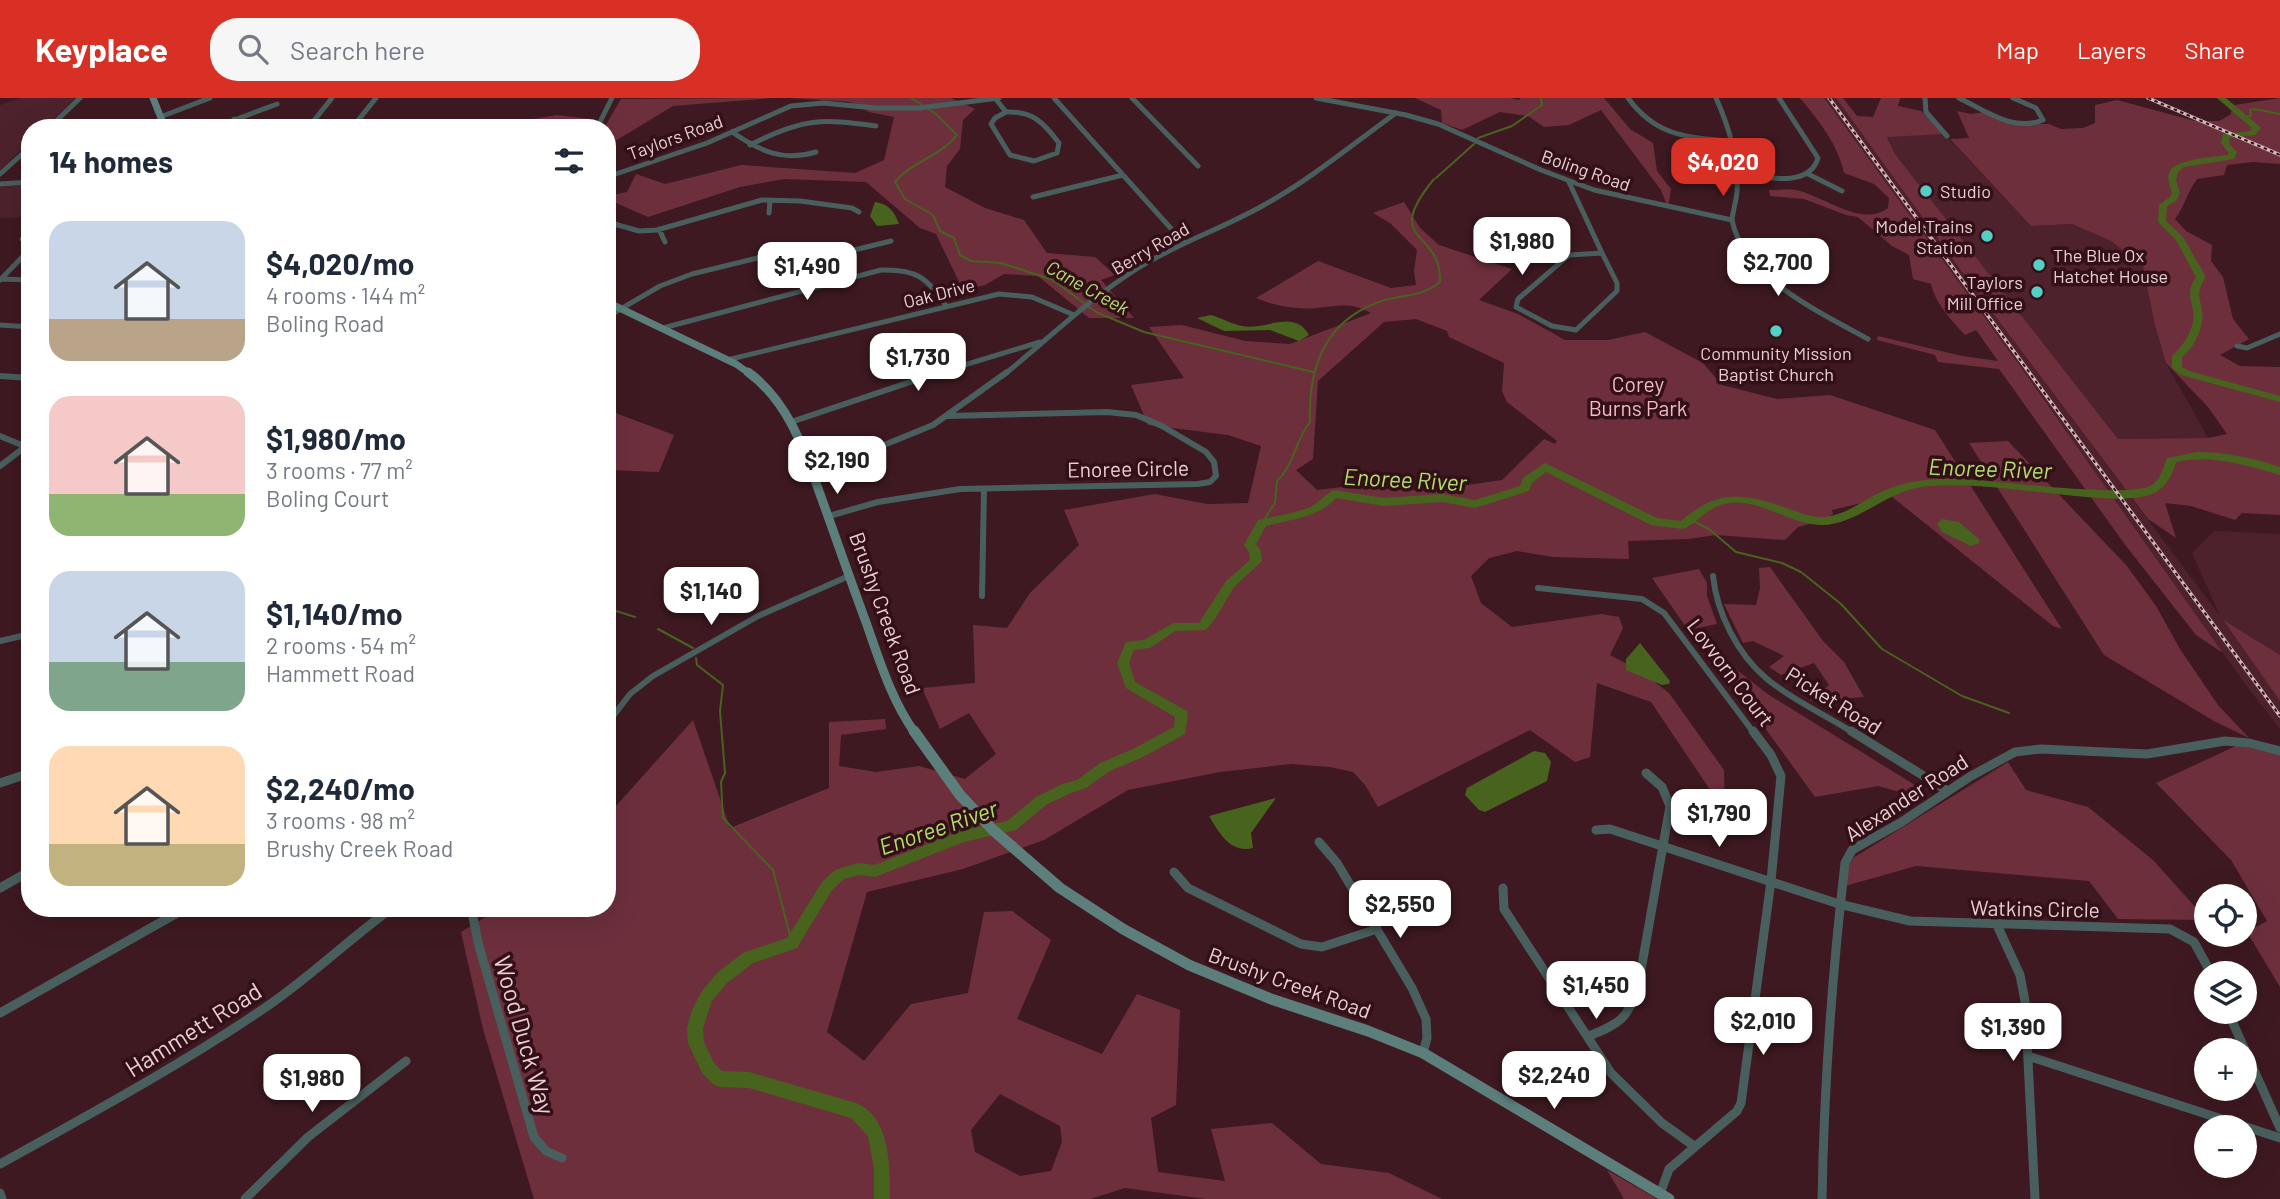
<!DOCTYPE html>
<meta charset="utf-8">
<style>
body{margin:0;font-family:Barlow,sans-serif;background:#f6f6f7;color:#1f2937;height:100vh;display:flex;flex-direction:column;font-size:26px;white-space:nowrap}
*{box-sizing:border-box;margin:0}
p{font-size:23px;color:#747a83}
.icon{flex:none;width:38px;height:38px;fill:none;stroke:currentColor;stroke-width:2;stroke-linecap:round;stroke-linejoin:round}
.map{position:relative;flex:1;overflow:hidden}
.panel{position:absolute;left:21px;top:21px;width:595px;height:798px;display:flex;flex-direction:column;background:#fff;border-radius:28px;box-shadow:0 7px 28px #0002}
.panel>*{flex:none}
.controls{position:absolute;left:2194px;top:786px;display:grid;gap:14px}
.controls a{display:grid;place-items:center;width:63px;height:63px;border-radius:50%;background:#fff;box-shadow:0 7px 28px #0002;font-size:35px}
.price{position:absolute;translate:-50% -60px;padding:0 16px;border-radius:14px;background:#fff;color:#222;font-size:23px;line-height:46px;filter:drop-shadow(0 2px 4px #0008)}
.price::after{content:'';position:absolute;left:50%;top:42px;width:21px;height:16px;margin-left:-10px;background:inherit;clip-path:polygon(0 0,100% 0,50% 100%)}
.price.active{background:#d93025;color:#fff}
ul{padding:0;list-style:none}
li{display:flex;align-items:center;gap:21px;height:175px;padding:0 28px}
li span{display:grid;place-items:center;flex:none;width:196px;height:140px;border-radius:21px;color:#555}
li>.icon{margin-inline-start:auto}
span .icon{width:84px;height:84px;fill:#fffc;stroke-width:1}
li b{font-size:30px}
h2{display:flex;justify-content:space-between;align-items:center;height:84px;padding:0 28px;font-size:30px}
header{display:flex;align-items:center;gap:42px;box-sizing:border-box;height:98px;padding:0 35px;background:#d93025;color:#fff}
header strong{font-size:33px}
nav{display:flex;gap:38px;margin-inline-start:auto;font-size:24px}
.search{width:490px;height:63px;background:#f6f6f7;display:flex;align-items:center;gap:18px;box-sizing:border-box;padding:0 24px;border-radius:28px;color:#747a83;font-size:26px}
.map>svg:first-child{display:block}
</style>
<header>
<strong>Keyplace</strong>
<div class="search"><svg class="icon" aria-label="search" viewBox="0 0 24 24"><circle cx="10" cy="10" r="6"/><path d="M15 15l6 6"/></svg>Search here</div>
<nav><a>Map</a><a>Layers</a><a>Share</a></nav>
</header>
<div class="map">
<svg width="2280" height="1101" viewBox="0 0 2280 1101">
<rect width="100%" height="100%" fill="#3e1921"/>
<path fill="#4e222c" d="M21,0H76L44,30H30V43L0,72V7Z
M1824,0H1836L1968,182L2220,518L2192,455L2214,433L2280,436V557L2224,524L2280,603V631L2245,586L2020,268Z
M1944,36L2031,128L2072,126L2111,143L2143,168L2166,265L2208,340L2118,341L1895,56L1887,38Z
M30,86V119L0,120V89Z"/>
<path fill="#6e2f3d" fill-rule="evenodd" d="M772,0L673,8L607,48V30H604L621,1Z
M791,0H951L975,11L963,22L960,51L947,68L945,89L985,110L1024,122L1047,155L1095,159L1115,177L1101,182L1134,220H1089L1038,178L1004,176L985,187L963,192L936,136L920,130L866,84L784,81L740,89L648,119L607,101V98L627,94L636,76L665,86L741,67L855,75L884,62L894,19L869,14L850,4Z
M1415,0H1510L1519,2L1521,0H1604L1630,31L1653,45L1657,73L1671,91L1668,110L1661,92L1601,12L1569,27L1544,29L1528,18L1500,14L1462,32L1442,25L1441,12Z
M1800,0H1824L2020,268L2223,555L2196,537L2126,448L1999,271L1938,264L1935,257L1877,242L1878,238L1962,258L1998,263L1976,232L1965,237C1952,223 1935,205 1931,186L1913,181L1909,157L1892,148L1858,119L1846,117L1804,101L1770,98L1769,92C1777,92 1788,91 1796,92C1824,98 1862,130 1888,110L1889,100L1874,86L1844,75C1838,46 1818,22 1800,0Z
M1836,0H1843L1857,18L1873,19L1881,0H1900L1898,8L1921,13L1944,36L1887,39L1895,56L2118,341L2208,340L2227,336L2208,309L2166,265L2155,227L2143,168L2111,143L2072,126L2031,128L1950,41L1969,40L1957,13L1971,16L1984,14L2013,26H2049L2061,31L2083,30L2095,25V7L2117,2L2195,23H2219L2230,17L2234,7L2280,0V66L2253,64L2227,67L2224,77L2197,81C2187,94 2185,108 2175,121L2186,133L2212,147L2211,163L2223,179L2233,221L2249,241L2220,257L2240,268L2280,269V417L2242,415L2235,422L2191,408L2165,405L2176,440L2148,421L1968,182Z
M557,17L591,21L582,30H512L533,21Z
M1404,104L1420,130L1439,147L1512,171L1479,202L1518,216L1565,242H1608L1645,234L1703,265L1722,287L1777,301L1830,297L1935,332L2062,531L2053,528L1891,398L1832,412L1833,416L1823,422L1798,429L1785,442L1716,437L1688,441L1628,443L1629,461L1553,459L1517,453L1489,460L1471,478L1481,505L1512,529L1602,516L1619,519L1623,530L1610,557L1642,574L1669,595L1724,672L1725,714L1651,604L1597,585L1590,659L1575,664L1530,632L1378,709L1365,687L1353,674L1330,669L1291,666L1220,674L1128,692L1044,742L963,771L867,794L827,934L864,963L911,906L968,895L984,814L1012,813L1051,842L1017,921L1102,956L1137,896L1180,912L1176,1007L1151,1020L1158,1074L1225,1083L1211,1031L1272,1025L1321,1066L1389,1075L1442,1101H1206L1125,1090L1090,1101H534L483,931L461,834L500,810H607V718L693,622L730,730L829,690V624L885,621L886,631L841,637L839,668L876,674L919,668L965,681L996,656L969,615L940,631L922,590L975,585L973,527L1007,530L1030,495L1079,447L1064,412L1155,396L1207,406L1248,405L1261,348L1228,337L1148,327L1131,287L1184,280L1149,229L1182,227L1245,243L1290,246L1371,215C1350,204 1339,208 1317,210C1295,212 1275,208 1256,200L1318,163L1391,190L1416,187L1414,173L1417,152L1390,125L1373,115ZM1416,221L1447,233L1449,239L1504,265L1502,293L1507,304L1557,343L1555,346L1544,341L1502,382L1426,393L1342,389L1317,392L1296,372L1313,361L1318,283L1384,224ZM1000,996L1060,1028L1062,1044L1051,1073L1020,1078L975,1054L971,1032Z
M607,307L618,316L674,337L659,374L607,372Z
M2008,343L2127,468L2156,508L2180,551L2218,607L2249,640L2214,623L2104,557L1969,345Z
M1770,469L1823,543L1844,564L1864,599L1810,603L1829,587L1814,565L1781,577L1769,569L1784,558L1753,543L1743,545L1724,506L1756,507L1760,490L1759,470Z
M1699,471L1707,485V498L1717,526L1688,532L1652,480Z
M2223,522L2280,557V603Z
M1724,562L1769,597L1915,687L1907,696L1878,688L1815,699L1726,576Z
M2238,647L2280,657V889L2247,834L2267,823L2231,762L2156,685Z
M2008,664L2026,692L2088,709L2153,762L2207,822L2118,821L2089,783L1916,768L1838,790L1853,760Z
M1607,1072L1657,1101H1624Z"/>
<path fill="#47631e" d="M875,104C889,106 894,113 899,126L877,128L870,118Z
M1211,217C1221,220 1232,226 1242,228C1265,233 1294,210 1309,237L1299,243L1270,232L1224,233L1197,220Z
M1942,421L1959,424L1979,441V445L1971,448L1942,434L1937,426Z
M1640,545L1670,583L1669,586L1662,587L1626,572V561Z
M1534,653L1545,655L1551,664L1547,683L1485,714L1479,712L1465,697L1467,690Z
M1276,700L1251,735L1253,750C1231,756 1219,735 1209,718Z"/>
<g fill="none" stroke-linecap="round" stroke-linejoin="round">
<path stroke="#47631e" stroke-width="2" d="M911,0L936,16L957,37C940,59 912,63 895,84L905,101L933,117L940,133L954,140L960,157L971,163L1001,165L1053,182L1096,214L1144,234L1313,274
M2245,19L2251,18L2250,12L2254,11L2280,16
M1478,40L1512,28L1542,7L1541,0
M1436,80L1474,46
M1689,421L1709,431L1736,454L1782,465L1801,474L1841,506L1882,551L1962,598L2009,615
M1262,425L1275,405L1277,383C1295,366 1294,344 1310,324C1308,267 1326,220 1385,202C1406,196 1422,199 1440,184C1442,130 1380,147 1434,81
M607,510L635,519
M658,531L693,550
M696,560L697,567L723,587L720,613L725,675L721,684L723,720L773,772L792,845"/>
<path fill="#47631e" fill-rule="evenodd" d="M2217,0H2226L2261,30L2255,37L2229,40L2230,47L2237,54L2234,61L2184,69L2178,74L2176,82L2180,95L2176,103L2167,108L2166,123L2183,139L2206,179C2196,195 2199,196 2202,212C2205,228 2194,250 2182,259V269L2189,273L2280,298V304L2181,277L2172,270V258C2184,247 2196,229 2193,212C2190,196 2187,194 2196,179L2176,142L2158,124L2159,107L2170,99L2172,95C2170,88 2166,80 2170,73C2176,61 2214,59 2228,57L2229,55L2221,45L2223,36L2250,33L2252,30Z
M2197,354C2226,354 2253,360 2280,369V377C2246,367 2211,356 2176,364C2171,381 2163,394 2146,398C2123,403 2099,400 2076,398C2028,394 1969,383 1921,389C1886,394 1856,427 1822,427C1789,427 1758,398 1724,406C1707,410 1698,425 1683,431L1651,427L1546,374L1532,385L1529,393L1475,410L1442,404L1384,408L1336,400C1318,420 1291,421 1266,428L1256,446L1261,453L1262,463L1234,489L1215,521L1206,532L1175,533L1150,550L1134,552L1129,565L1135,584L1187,613L1188,617L1185,636L1143,659L1110,673L1086,690L1071,695L1046,707L1016,732L964,744L875,779L858,777L844,781L832,792L797,850L753,865L727,885L712,903L703,930L704,944L714,965L722,973L749,974L856,1005C891,1019 890,1070 890,1101H874V1071L868,1038L851,1020L749,990L719,989L713,986L702,975L688,945L687,930L692,912L702,893L717,875L743,855L787,840L822,784L835,772L858,765L875,767L963,732L1007,723L1036,699L1062,686L1077,682L1100,665L1133,651L1174,629L1175,619L1126,590L1117,565L1126,544L1144,542L1173,525H1199L1226,483L1250,462L1249,454L1244,447L1258,422C1275,418 1294,416 1310,409C1319,405 1325,396 1334,392L1384,400L1442,396L1475,402L1520,388L1523,380L1545,365L1657,420L1681,423C1719,390 1744,395 1789,411C1801,415 1813,420 1825,419C1846,417 1865,401 1883,393C1910,381 1938,380 1967,381C1999,383 2131,401 2152,387C2161,381 2163,369 2167,360Z"/>
<path stroke="#495f5d" stroke-width="5" d="M995,0L1006,14
M1054,0L1184,145
M1132,0L1198,68
M1628,0C1656,38 1685,39 1729,43
M1925,0L1926,14L1947,38
M1959,0C1986,13 2013,34 2043,22L2036,10L2013,0
M1006,14C1033,13 1044,25 1059,45L1057,55L1034,63L1010,57L991,26L995,20Z
M160,19L210,0
M234,21L253,30
M213,30L277,6
M308,30L332,0
M352,30L376,0
M597,30L612,0
M732,34C760,53 782,64 816,54
M750,47C801,21 820,20 876,28
M1681,75C1695,74 1710,73 1725,74C1751,75 1808,95 1818,60L1779,0
M1808,76L1842,93
M1569,84L1602,155
M1033,99L1123,77
M769,115L770,102
M1732,122C1743,179 1821,215 1868,241
M607,124L639,133L657,132L762,102L800,103L852,110L859,114
M659,131L665,144
M22,141L30,140
M1602,155L1617,185V193L1576,232L1552,228L1516,209L1518,201L1569,157Z
M2,181L30,182
M0,182L30,151
M607,219L660,188L692,176L778,155L850,153L891,143
M0,227L30,229
M663,230L881,172C916,171 927,179 946,208
M2237,248L2247,250L2280,236
M727,262L999,196L1032,199L1074,217
M935,276L1040,244
M1005,276C1048,241 1088,202 1135,172C1175,146 1222,131 1264,107C1311,81 1353,46 1396,15"/>
<path stroke="#495f5d" stroke-width="6" d="M0,278L30,280
M791,324L940,274
M0,338L24,348
M0,368L30,345
M813,376L933,327L1007,274
M829,418L878,404L960,391L1198,386L1210,384L1216,378L1214,364L1206,354L1162,328L1136,317L1107,314L948,318
M1713,478C1717,515 1737,556 1767,581C1792,602 1826,617 1854,635
M1538,490L1642,501L1664,515L1754,635
M982,498L984,391
M0,543L30,536
M30,546L26,571L30,584
M607,626L630,596L653,578L758,518L849,478"/>
<path stroke="#495f5d" stroke-width="9" d="M1851,633L1948,693
M0,685L30,675
M1596,732L1610,731L1839,806L1910,823L2170,831L2194,844L2211,875
M1319,744L1337,765L1412,890L1426,921L1427,940L1423,955
M1174,774L1188,790L1301,846L1322,849L1377,831
M0,790L30,773
M1503,790L1504,811L1611,975L1662,1025L1694,1048
M471,810L479,848L534,1039L546,1053L562,1060
M1997,827L2020,877L2025,903L2035,1101
M2228,914L2280,1030
M0,915L186,810
M1589,938C1619,926 1628,921 1638,889L1670,708L1662,689L1646,675
M2028,958L2280,1040
M0,1066C90,1016 181,967 266,909C309,880 349,841 392,810
M0,1095L2,1101
M1660,1096L1669,1071L1737,1013L1741,1005L1771,783L1781,678L1771,657L1753,633
M245,1101L308,1039L406,963
M1822,1101C1824,988 1832,877 1845,765L1852,752L1900,725L1971,678L2015,654L2041,651L2147,656L2225,643L2249,645L2280,653"/>
<path stroke="#495f5d" stroke-width="5" d="M1316,0L1406,17L1438,26L1541,72L1594,92L1732,122C1733,112 1736,104 1737,94C1739,62 1729,29 1716,0
M49,30L80,0
M0,76L30,49
M607,79L707,45L791,8L823,5L875,10H919L999,0
M0,86L30,84"/>
<path stroke="#5c7f7b" stroke-width="7" d="M153,0L165,30
M607,204L736,266L750,276"/>
<path stroke="#5c7f7b" stroke-width="9" d="M748,274C788,303 804,351 820,396C836,440 851,484 867,527C880,564 892,603 915,635"/>
<path stroke="#5c7f7b" stroke-width="11" d="M914,633L960,697L993,732L1060,790L1123,831L1189,867L1271,901L1368,933L1423,955L1669,1101"/>
<defs>
<path id="rail" d="M1829,0L2280,618
M2148,0L2280,57"/>
</defs>
<use href="#rail" stroke="#d2b7bb" stroke-width="3.5"/>
<use href="#rail" stroke="#330f17" stroke-width="2" stroke-dasharray="3.5" stroke-linecap="butt"/>
</g>
<g fill="#55cec5" stroke="#330f17" stroke-width="2.5">
<circle cx="1926" cy="93" r="7"/>
<circle cx="1987" cy="138" r="7"/>
<circle cx="2039" cy="167" r="7"/>
<circle cx="2037" cy="194" r="7"/>
<circle cx="1776" cy="233" r="7"/>
</g>
<g text-anchor="middle" dominant-baseline="central" stroke-width="7" stroke-linejoin="round" paint-order="stroke">
<g font-size="18" fill="#e9cfd3" stroke="#330f17">
<text transform="translate(675 39) rotate(-20)">Taylors Road</text>
<text transform="translate(1586 72) rotate(19)">Boling Road</text>
<text transform="translate(1150 150) rotate(-30)">Berry Road</text>
<text transform="translate(939 195) rotate(-14)">Oak Drive</text>
</g>
<g font-size="18" fill="#e9cfd3" stroke="#330f17" text-anchor="start">
<text x="1940" y="93">Studio</text>
<text x="1973" y="128" text-anchor="end">Model Trains<tspan x="1973" dy="21">Station</tspan></text>
<text x="2053" y="157">The Blue Ox<tspan x="2053" dy="21">Hatchet House</tspan></text>
<text x="2023" y="184" text-anchor="end">Taylors<tspan x="2023" dy="21">Mill Office</tspan></text>
<text x="1776" y="255" text-anchor="middle">Community Mission<tspan x="1776" dy="21">Baptist Church</tspan></text>
</g>
<g font-size="19" font-style="italic" fill="#aee06b" stroke="#330f17">
<text transform="translate(1088 189) rotate(29)">Cane Creek</text>
</g>
<g font-size="21" fill="#f1bcc4" stroke="#330f17">
<text x="1638" y="285">Corey<tspan x="1638" dy="24">Burns Park</tspan></text>
</g>
<g font-size="21" fill="#e9cfd3" stroke="#330f17">
<text transform="translate(1128 370) rotate(-1)">Enoree Circle</text>
<text transform="translate(886 515) rotate(70)">Brushy Creek Road</text>
<text transform="translate(1731 574) rotate(53)">Lovvorn Court</text>
<text transform="translate(1834 602) rotate(32)">Picket Road</text>
<text transform="translate(1906 699) rotate(-33)">Alexander Road</text>
<text transform="translate(2035 810) rotate(1)">Watkins Circle</text>
<text transform="translate(1290 884) rotate(20)">Brushy Creek Road</text>
</g>
<g font-size="23" font-style="italic" fill="#aee06b" stroke="#330f17">
<text transform="translate(1990 370) rotate(2)">Enoree River</text>
<text transform="translate(1405 381) rotate(3)">Enoree River</text>
<text transform="translate(938 729) rotate(-19)">Enoree River</text>
</g>
<g font-size="24" fill="#e9cfd3" stroke="#330f17">
<text transform="translate(193 931) rotate(-32)">Hammett Road</text>
<text transform="translate(525 937) rotate(74)">Wood Duck Way</text>
</g>
</g>
</svg>
<div class="controls">
<a><svg class="icon" aria-label="locate" viewBox="0 0 24 24"><circle cx="12" cy="12" r="6"/><path d="M12 2v4M12 18v4M2 12h4M18 12h4"/></svg></a>
<a><svg class="icon" aria-label="layers" viewBox="0 0 24 24"><path d="M12 4l9 5-9 5-9-5zM3 14l9 5 9-5"/></svg></a>
<a>+</a>
<a>−</a>
</div>
<b class="price active" style="left:1723px;top:100px">$4,020</b>
<b class="price" style="left:1522px;top:179px">$1,980</b>
<b class="price" style="left:1778px;top:200px">$2,700</b>
<b class="price" style="left:807px;top:204px">$1,490</b>
<b class="price" style="left:918px;top:295px">$1,730</b>
<b class="price" style="left:837px;top:398px">$2,190</b>
<b class="price" style="left:711px;top:529px">$1,140</b>
<b class="price" style="left:1719px;top:751px">$1,790</b>
<b class="price" style="left:1400px;top:842px">$2,550</b>
<b class="price" style="left:1596px;top:923px">$1,450</b>
<b class="price" style="left:1763px;top:959px">$2,010</b>
<b class="price" style="left:2013px;top:965px">$1,390</b>
<b class="price" style="left:1554px;top:1013px">$2,240</b>
<b class="price" style="left:312px;top:1016px">$1,980</b>
<section class="panel">
<h2>14 homes<svg class="icon" aria-label="filters" viewBox="0 0 24 24"><path d="M4 7h16M4 17h16"/><circle cx="9" cy="7" r="2"/><circle cx="15" cy="17" r="2"/></svg></h2>
<ul>
<li><span style="background:linear-gradient(#c9d6e8 70%,#b9a48a 0)"><svg class="icon" aria-label="home" viewBox="0 0 24 24"><path d="M3 11l9-7 9 7M6 9v11h12V9"/></svg></span><div><b>$4,020/mo</b><p>4 rooms · 144 m²</p><p>Boling Road</p></div></li>
<li><span style="background:linear-gradient(#f6c9c9 70%,#8fb573 0)"><svg class="icon" aria-label="home" viewBox="0 0 24 24"><path d="M3 11l9-7 9 7M6 9v11h12V9"/></svg></span><div><b>$1,980/mo</b><p>3 rooms · 77 m²</p><p>Boling Court</p></div></li>
<li><span style="background:linear-gradient(#c9d6e8 65%,#7fa58c 0)"><svg class="icon" aria-label="home" viewBox="0 0 24 24"><path d="M3 11l9-7 9 7M6 9v11h12V9"/></svg></span><div><b>$1,140/mo</b><p>2 rooms · 54 m²</p><p>Hammett Road</p></div></li>
<li><span style="background:linear-gradient(#ffd9b3 70%,#c2b280 0)"><svg class="icon" aria-label="home" viewBox="0 0 24 24"><path d="M3 11l9-7 9 7M6 9v11h12V9"/></svg></span><div><b>$2,240/mo</b><p>3 rooms · 98 m²</p><p>Brushy Creek Road</p></div></li>
</ul>
</section>
</div>
